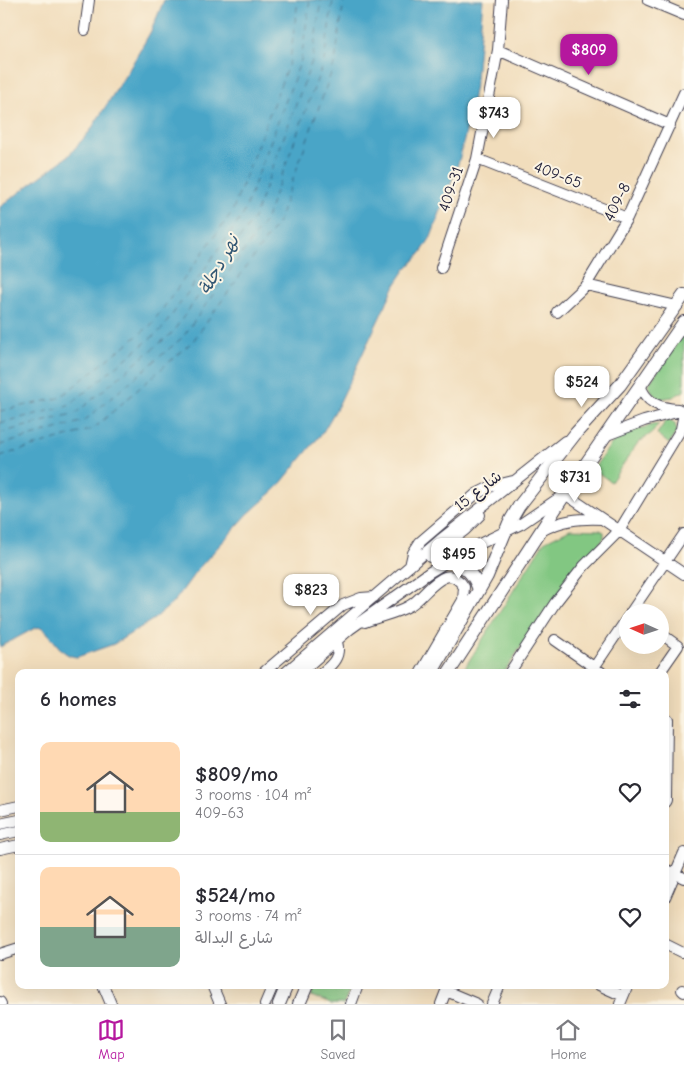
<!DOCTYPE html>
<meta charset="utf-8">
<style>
body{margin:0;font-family:"Comic Neue","Playpen Sans Arabic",sans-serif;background:#f7f7f7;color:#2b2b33;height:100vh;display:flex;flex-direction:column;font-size:19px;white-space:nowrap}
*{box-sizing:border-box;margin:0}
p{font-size:16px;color:#7c7c81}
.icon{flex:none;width:28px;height:28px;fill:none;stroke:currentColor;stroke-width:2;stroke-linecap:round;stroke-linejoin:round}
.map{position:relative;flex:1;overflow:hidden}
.sheet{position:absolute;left:15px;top:669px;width:654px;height:320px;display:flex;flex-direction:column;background:#fff;border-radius:10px;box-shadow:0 5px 20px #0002}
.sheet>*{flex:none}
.needle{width:32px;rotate:273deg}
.controls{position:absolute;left:619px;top:604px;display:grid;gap:10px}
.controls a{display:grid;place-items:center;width:50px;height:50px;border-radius:50%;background:#fff;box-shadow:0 5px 20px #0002;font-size:25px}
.price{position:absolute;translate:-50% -42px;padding:0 11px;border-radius:10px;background:#fff;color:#222;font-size:16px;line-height:32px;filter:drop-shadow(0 1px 2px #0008)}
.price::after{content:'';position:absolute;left:50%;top:30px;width:15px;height:11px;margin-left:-8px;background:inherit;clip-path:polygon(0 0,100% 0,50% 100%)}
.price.active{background:#b5179e;color:#fff}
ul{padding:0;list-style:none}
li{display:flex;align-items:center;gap:15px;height:125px;padding:0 25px}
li+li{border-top:1px solid #e1e1e2}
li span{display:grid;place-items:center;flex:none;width:140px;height:100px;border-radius:10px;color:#555}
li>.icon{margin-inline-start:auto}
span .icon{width:60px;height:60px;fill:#fffc;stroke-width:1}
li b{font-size:21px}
h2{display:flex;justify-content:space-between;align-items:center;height:60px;padding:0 25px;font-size:21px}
.dock{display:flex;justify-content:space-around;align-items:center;height:70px;border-top:1px solid #e1e1e2;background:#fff;font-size:14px;color:#7c7c81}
.dock a{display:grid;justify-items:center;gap:2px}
.dock .active{color:#b5179e}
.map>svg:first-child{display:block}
</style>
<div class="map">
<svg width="684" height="1004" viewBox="0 0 684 1004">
<rect width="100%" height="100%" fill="#fcf5e5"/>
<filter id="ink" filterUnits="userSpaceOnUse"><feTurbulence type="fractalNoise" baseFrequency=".02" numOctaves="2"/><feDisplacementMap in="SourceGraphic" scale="10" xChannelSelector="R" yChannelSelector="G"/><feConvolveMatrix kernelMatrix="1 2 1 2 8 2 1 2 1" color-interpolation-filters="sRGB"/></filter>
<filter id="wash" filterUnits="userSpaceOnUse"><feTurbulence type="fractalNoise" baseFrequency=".0096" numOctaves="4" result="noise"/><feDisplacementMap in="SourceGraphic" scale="20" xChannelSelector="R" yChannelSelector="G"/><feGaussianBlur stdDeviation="1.12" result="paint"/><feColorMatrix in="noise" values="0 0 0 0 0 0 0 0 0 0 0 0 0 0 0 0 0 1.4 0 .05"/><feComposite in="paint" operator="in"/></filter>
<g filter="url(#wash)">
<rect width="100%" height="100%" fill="#f1ddbc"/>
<path fill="#82c782" stroke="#52745e" d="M684,333V391L673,397L659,399L654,395L648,385Z
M667,419L675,424L677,431L669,444L657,434Z
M659,423L653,432L637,444L611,482L593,469L612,443L622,434Z
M570,529L600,530L604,532V538L546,610L504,672H462L544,542Z
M315,985H352L344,1004H331L311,996Z"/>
<path fill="#49a5c7" stroke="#366481" d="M164,0H483L476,79L469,119L459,161L431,237L421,253L405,270L395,285L338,406L323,432L277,488L248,514L198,569L174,602L154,619L114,644L77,657C59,656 54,636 41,627L35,628L0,647V207L68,156L90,131L130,68L151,31Z"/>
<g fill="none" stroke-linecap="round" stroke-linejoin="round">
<path stroke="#325673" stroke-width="1" stroke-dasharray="6 5" stroke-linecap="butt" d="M0,411L59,398L151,325L232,212L290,60L298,0
M0,423L68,406L162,329L243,215L301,60L310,0
M0,433L76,413L172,333L254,218L312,61L321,0
M0,445L84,421L183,337L265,221L324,61L333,0
M0,456L93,429L193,341L277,224L335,62L344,0"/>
</g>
</g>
<g filter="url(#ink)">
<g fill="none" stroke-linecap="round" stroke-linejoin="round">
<defs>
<path id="minor" d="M648,0L684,15
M85,30L89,0
M498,50L670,125
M477,159L627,218
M441,268L477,159L498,50L502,0
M586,285L677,306
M557,312L586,285L627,218L684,93
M640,384C645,403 660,408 678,409
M607,435L644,421L684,410
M541,531C561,520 579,518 602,519
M430,557L465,530L480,515
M410,566L413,553L420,542L476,494L492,486L513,481
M631,612L684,534
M365,622C379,616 395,614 409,606C422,599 431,582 445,577C454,574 460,581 464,587L463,600L421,672
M555,640L601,672
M264,672L343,605L361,598L374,597
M286,672L440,540L565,441
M301,672L350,629L430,572L463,552L521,524L565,494L684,574
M323,672C333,664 341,656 337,642
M510,672L555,603L584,566L619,531L681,429L684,413
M591,672L628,617
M660,672L678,646L660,633
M665,718L667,719L666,800L665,802
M0,810L19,806
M0,824L19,820
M0,835L19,831
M0,849L19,845
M665,869L684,878
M665,897L684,853
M665,944L681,952
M0,954L19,948
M103,985L111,1004
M212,985L220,1004
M599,985L623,996
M682,990L684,992
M446,991L477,1004
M0,1002L1,1004
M265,1004L273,985
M351,1004L358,985
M441,1004L448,986
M492,1004L500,985
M620,1004L628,985"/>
<path id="major" d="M449,560C465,565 474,574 479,590
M432,672L487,576L509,523L519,506L576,433L620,385L684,295
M449,672L565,494L684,322
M279,1004L287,985
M299,1004L307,985"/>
</defs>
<use href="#minor" stroke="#413e4e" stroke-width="12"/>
<use href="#major" stroke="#413e4e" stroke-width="14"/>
<use href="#minor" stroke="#fff" stroke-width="10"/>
<use href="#major" stroke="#fff" stroke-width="12"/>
</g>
</g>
<g text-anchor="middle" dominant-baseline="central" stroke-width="4" stroke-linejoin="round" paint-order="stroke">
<g font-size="16" fill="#22223b" stroke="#fcf5e5">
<text transform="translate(558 175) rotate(21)">409-65</text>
<text transform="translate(451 189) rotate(-71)">409-31</text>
<text transform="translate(617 202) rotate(-63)">409-8</text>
<text transform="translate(478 491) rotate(-38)">شارع 15</text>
</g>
<g font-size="18" font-style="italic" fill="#325673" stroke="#fcf5e5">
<text transform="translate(219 265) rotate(-61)">نهر دجلة</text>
</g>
</g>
</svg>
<div class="controls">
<a><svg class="needle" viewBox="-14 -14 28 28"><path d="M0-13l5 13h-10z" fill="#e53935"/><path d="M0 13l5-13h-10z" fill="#7c7c81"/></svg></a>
</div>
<b class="price active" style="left:589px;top:76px">$809</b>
<b class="price" style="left:494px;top:139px">$743</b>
<b class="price" style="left:582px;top:408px">$524</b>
<b class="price" style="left:575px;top:503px">$731</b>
<b class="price" style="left:459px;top:580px">$495</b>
<b class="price" style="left:311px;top:616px">$823</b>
<section class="sheet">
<h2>6 homes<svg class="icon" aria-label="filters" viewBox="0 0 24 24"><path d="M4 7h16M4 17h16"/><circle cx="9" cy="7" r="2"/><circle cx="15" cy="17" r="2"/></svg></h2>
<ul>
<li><span style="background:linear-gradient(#ffd9b3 70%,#8fb573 0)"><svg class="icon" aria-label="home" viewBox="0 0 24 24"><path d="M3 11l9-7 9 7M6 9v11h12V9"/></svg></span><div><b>$809/mo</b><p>3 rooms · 104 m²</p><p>409-63</p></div><svg class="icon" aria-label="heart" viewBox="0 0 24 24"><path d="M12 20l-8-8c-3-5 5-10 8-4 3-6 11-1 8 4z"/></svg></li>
<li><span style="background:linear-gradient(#ffd9b3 60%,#7fa58c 0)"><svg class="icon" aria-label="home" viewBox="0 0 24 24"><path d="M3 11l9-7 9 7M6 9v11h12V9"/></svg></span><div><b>$524/mo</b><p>3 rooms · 74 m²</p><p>شارع البدالة</p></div><svg class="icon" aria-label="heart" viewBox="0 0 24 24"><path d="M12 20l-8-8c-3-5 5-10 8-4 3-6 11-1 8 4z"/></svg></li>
</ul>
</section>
</div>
<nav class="dock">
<a class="active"><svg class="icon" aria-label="map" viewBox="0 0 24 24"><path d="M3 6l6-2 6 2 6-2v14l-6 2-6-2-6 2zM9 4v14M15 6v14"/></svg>Map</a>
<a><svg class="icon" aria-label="saved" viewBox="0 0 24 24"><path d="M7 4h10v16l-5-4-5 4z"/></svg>Saved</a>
<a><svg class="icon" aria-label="home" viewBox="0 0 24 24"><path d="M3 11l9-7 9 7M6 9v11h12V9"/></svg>Home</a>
</nav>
